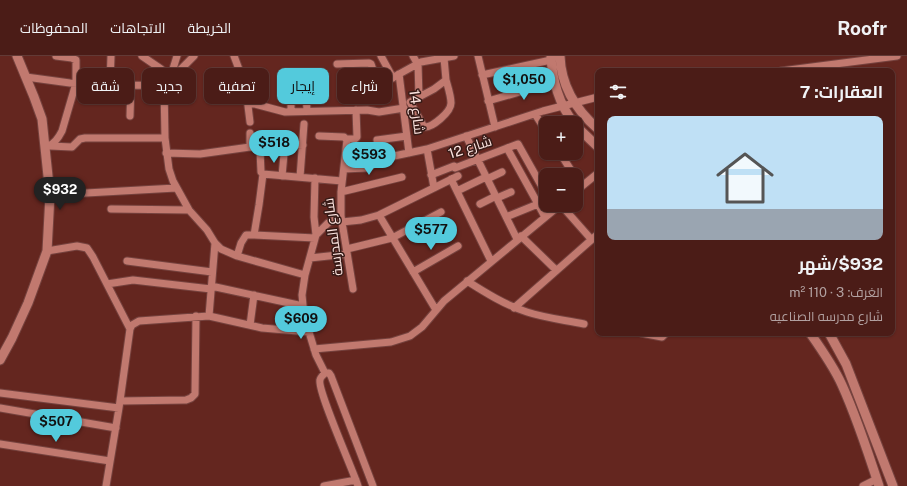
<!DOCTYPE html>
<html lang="ar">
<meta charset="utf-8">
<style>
body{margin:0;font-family:"Public Sans",Cairo,sans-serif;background:#552924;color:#f1f3f6;direction:rtl;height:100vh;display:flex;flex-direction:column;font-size:15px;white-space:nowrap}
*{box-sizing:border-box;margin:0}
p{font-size:13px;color:#b2a1a1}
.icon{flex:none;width:22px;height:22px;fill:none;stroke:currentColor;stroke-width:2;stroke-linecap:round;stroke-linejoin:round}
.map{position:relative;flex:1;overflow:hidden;direction:ltr}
.sheet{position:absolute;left:595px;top:12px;width:300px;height:268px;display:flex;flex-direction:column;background:#4b1c17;border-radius:8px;box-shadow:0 1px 3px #0004,0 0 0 1px #623a36;direction:rtl}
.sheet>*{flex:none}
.guide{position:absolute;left:12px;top:12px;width:380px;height:36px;direction:rtl;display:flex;gap:8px}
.controls{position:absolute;left:539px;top:60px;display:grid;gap:8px}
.controls a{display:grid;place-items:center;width:44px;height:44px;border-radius:8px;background:#4b1c17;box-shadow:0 1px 3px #0004,0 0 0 1px #623a36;font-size:20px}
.price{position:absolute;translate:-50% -34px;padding:0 9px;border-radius:14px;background:#53cadc;color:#111;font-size:13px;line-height:26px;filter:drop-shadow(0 1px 2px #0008)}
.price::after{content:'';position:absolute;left:50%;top:24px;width:12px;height:9px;margin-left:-6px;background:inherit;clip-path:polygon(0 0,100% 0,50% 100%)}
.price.selected{background:#222;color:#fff}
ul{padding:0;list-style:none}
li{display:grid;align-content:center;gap:8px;height:212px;padding:0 12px}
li+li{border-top:1px solid #623a36}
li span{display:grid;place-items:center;height:124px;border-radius:8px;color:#555}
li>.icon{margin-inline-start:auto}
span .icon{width:72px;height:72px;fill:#fffc;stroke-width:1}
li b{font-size:17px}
h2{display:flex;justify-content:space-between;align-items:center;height:48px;padding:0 12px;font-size:17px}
.chip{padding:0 14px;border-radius:8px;background:#4b1c17;box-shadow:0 1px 3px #0004,0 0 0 1px #623a36;font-size:14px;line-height:36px}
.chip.selected{background:#53cadc;color:#111}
header{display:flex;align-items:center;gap:24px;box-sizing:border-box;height:56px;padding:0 20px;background:#4b1c17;border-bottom:1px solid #623a36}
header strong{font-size:19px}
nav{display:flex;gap:22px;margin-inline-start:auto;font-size:14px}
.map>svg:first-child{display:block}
</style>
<header>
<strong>Roofr</strong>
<nav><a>الخريطة</a><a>الاتجاهات</a><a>المحفوظات</a></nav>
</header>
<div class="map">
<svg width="907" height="430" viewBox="0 0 907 430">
<rect width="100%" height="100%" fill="#64261f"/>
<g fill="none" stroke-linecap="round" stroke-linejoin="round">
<defs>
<path id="street" d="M142,0L161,13L172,22
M234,0C243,21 248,43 250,66
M381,0L393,22
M413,0L417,7
M478,0L495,71
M418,7L419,41L410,46L424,71C432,72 451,56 451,47C451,40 448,31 446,24
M337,8L369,7L371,8L378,28H381L421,6L454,0
M781,15L897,0
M399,18L409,97
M482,19L551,4
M26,21L70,27L164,30
M172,22V16L177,0
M110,27L111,0
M164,30L165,82L169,113L173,125L189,154L207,174L215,187L221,193L237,200L305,219
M164,30L194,0
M419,41L434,33L446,24L444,2
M488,45L554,26
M249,48H255L285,56L367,54L379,56L404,52
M307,55L306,36L313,35V29
M291,56V46
M535,58L546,75
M130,60L131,28
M319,80L344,81L347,84L341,136V160L353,233
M466,80L517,183
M347,83H355L357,81L356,54
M285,88L303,89
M48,90C54,88 59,81 62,75L76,27V4L72,2L56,0
M50,90L72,91L80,83L85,82H165
M507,92L538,148
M166,97L200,98L250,91
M560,97L574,119
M380,103L377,84L407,80
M344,113L366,112L371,110L380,103L427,93
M263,118L342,125
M431,119L454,110L455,112L518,88L546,138
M282,120L284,98
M300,121L304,68
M315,122L314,161L316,179L305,219L302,239L304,259L309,276L316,299L325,317H329L331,320L373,430
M451,123L491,205
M487,123L502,116
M434,132L427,93L543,55L598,41
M457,135L486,121
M576,135L598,117
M341,136L402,121
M50,139L176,132
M497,142L511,136
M480,148L496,140
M561,149L591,183
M111,153L189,154
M379,159L436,254
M506,161L538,148L545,161
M342,166L361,164L379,159L458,120
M254,179L315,182
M316,179L328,167L341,160
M521,180L556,214
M347,193L392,182L441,156
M47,195L77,190L87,192L93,201L130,273
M237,200L241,187L246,179H254L259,149L263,118L261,116L260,94L258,92L250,91V77
M310,202L347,198
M127,205L212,216
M413,216L458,190
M467,225C486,237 505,249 527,256C545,262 565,264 584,268
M107,228L133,224L211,233
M211,230L303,250
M514,252L598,178
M209,260L262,272L309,276
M250,269L254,239
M641,277L662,281L666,277
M314,293L391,286L410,280L422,271L444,245L560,149
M325,317C323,319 320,322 320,324C317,334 353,414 358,430
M0,337L119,352
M120,345L186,344L191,342L195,338L196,260
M0,352L116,372
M0,388L110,405
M106,430L119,352L130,273L132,269L139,265L209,260L215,187
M324,430L356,424
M863,430L877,423"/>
<path id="secondary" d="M551,0C552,23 559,49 574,67
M560,0C561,29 576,54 598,73
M576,70L598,91
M810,277C822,294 834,311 842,329C857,362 868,396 879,430
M829,277L846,308L893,430
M0,304L12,282L28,247L47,195L50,139L42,63L34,41L17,0"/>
</defs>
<use href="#street" stroke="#75423e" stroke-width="9"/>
<use href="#secondary" stroke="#75423e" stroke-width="11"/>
<use href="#street" stroke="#c1796f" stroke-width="7"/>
<use href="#secondary" stroke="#c1796f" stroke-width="9"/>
</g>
<g text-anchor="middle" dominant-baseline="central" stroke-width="3" stroke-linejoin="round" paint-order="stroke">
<g font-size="14" fill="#fce3df" stroke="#371b17">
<text transform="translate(417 56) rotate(83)">شارع 14</text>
<text transform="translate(470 91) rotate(-18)">شارع 12</text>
<text transform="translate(333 181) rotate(-97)">شارع المدرسة</text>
</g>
</g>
</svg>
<div class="controls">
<a>+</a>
<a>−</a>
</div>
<b class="price" style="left:524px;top:45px">$1,050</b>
<b class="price" style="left:274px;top:108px">$518</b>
<b class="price" style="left:369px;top:120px">$593</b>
<b class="price selected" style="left:60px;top:155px">$932</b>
<b class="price" style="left:431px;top:195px">$577</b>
<b class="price" style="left:301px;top:284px">$609</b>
<b class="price" style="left:56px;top:387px">$507</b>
<div class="guide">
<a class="chip">شراء</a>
<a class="chip selected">إيجار</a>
<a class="chip">تصفية</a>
<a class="chip">جديد</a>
<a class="chip">شقة</a>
</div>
<section class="sheet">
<h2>العقارات: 7<svg class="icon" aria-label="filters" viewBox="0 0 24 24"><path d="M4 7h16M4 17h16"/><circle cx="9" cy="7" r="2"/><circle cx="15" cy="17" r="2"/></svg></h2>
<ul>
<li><span style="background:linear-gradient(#bfe0f5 75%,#9aa5b1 0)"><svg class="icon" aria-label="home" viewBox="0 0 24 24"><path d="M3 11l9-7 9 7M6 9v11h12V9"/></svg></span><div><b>$932/شهر</b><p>الغرف: 3 · 110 m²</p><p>شارع مدرسه الصناعيه</p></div></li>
</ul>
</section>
</div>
